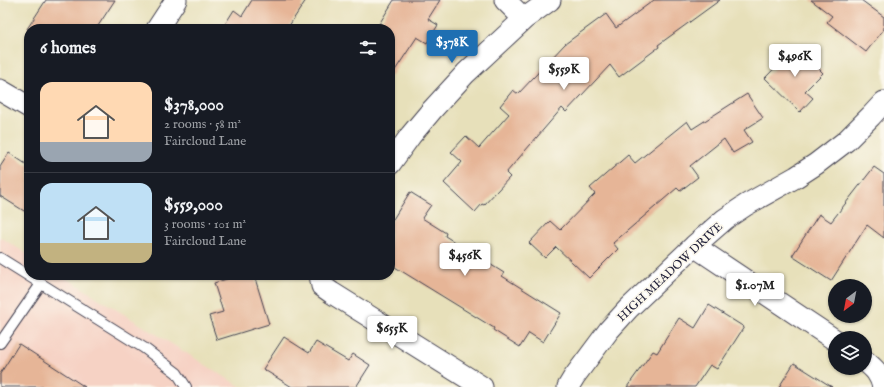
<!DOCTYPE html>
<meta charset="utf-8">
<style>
body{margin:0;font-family:"IM FELL English",serif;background:#20242c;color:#f1f3f6;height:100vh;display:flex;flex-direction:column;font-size:15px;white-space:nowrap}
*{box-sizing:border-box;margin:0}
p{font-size:13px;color:#9ea1a6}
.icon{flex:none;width:22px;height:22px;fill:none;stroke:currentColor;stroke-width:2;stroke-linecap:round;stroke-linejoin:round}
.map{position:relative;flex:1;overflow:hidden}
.drawer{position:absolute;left:24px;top:24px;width:371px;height:256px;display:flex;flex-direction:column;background:#171b24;border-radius:16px;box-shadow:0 1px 3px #0004}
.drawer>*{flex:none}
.needle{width:26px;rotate:212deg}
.buttons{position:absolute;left:828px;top:279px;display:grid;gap:8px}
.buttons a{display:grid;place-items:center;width:44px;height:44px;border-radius:50%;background:#171b24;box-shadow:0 1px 3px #0004;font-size:20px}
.price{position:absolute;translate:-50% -34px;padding:0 9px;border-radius:4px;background:#fff;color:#222;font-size:13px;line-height:26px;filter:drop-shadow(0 1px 2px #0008)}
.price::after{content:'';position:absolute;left:50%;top:24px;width:12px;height:9px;margin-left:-6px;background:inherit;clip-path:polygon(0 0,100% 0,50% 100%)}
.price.selected{background:#1f6fb2;color:#fff}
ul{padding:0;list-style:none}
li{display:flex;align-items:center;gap:12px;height:100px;padding:0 16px}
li+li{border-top:1px solid #363941}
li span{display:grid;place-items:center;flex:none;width:112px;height:80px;border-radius:12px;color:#555}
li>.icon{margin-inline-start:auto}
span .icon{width:48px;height:48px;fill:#fffc;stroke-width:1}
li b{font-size:17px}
h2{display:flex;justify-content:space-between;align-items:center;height:48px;padding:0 16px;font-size:17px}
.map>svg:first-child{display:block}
</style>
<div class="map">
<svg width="884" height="387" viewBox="0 0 884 387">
<rect width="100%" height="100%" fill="#fbf7ec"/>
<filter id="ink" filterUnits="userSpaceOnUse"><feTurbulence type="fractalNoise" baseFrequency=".025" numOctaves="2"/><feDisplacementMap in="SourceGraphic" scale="8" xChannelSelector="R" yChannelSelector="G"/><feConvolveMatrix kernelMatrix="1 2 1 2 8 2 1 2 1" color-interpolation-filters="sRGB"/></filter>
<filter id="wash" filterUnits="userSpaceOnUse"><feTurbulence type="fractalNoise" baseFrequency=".012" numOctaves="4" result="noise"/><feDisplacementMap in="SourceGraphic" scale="16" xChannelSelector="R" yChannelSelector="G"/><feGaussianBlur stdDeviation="0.9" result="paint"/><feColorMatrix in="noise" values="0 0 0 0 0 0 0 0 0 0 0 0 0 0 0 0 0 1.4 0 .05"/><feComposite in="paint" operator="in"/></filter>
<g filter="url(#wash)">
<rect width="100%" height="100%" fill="#e7e0ba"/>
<path fill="#f6d2c4" d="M0,237L29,255V275H61L241,387H0Z"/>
<g id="blocks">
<path fill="#e6b597" d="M46,0H115L96,29H27Z
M252,0H306L287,29H222L234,10L242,16Z
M394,0H440L428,19L438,25L427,43L417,37L390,78V29H376Z
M654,0H720L658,45L659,47L619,77L610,65L566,112L562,108L506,173L510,177L484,205L482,204L475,212L444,183L462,162L451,152L466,136L479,148L509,114L500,106L513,90L518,94L565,44L606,14L616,28Z
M811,0H861L884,17V29L866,52L827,22L832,16Z
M796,46L823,73L805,91L813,98L800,112L765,78Z
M747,94L763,118L744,130L752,142L733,153L724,139L690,166L698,177L680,191L677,188L613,243L618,249L589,278L556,247L545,258L529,243L550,221L560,230L595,194L590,188L628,155L635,163L687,121L692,129Z
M9,153L29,166V214L0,196V167Z
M874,167L884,174V238L867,225L831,281L792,256L819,214L831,222Z
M410,192L431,205L422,218L446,233L445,236L504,273L502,276L561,313L543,342L529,333L520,347L493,330L494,328L390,264V224Z
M239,275H254L269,324L217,340L209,316L223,312L214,283Z
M709,305L744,327L717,369L710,365L695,387H627L653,351L657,353L679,318L695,328Z
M284,337L309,353L316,342L348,361L353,354L370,365L356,387H292L263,369Z
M19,344L85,387H0V374Z
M794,363L832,387H779Z"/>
</g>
</g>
<g filter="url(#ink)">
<use href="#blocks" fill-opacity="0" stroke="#403e4e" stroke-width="1"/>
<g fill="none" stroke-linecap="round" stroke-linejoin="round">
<defs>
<path id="service" d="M0,258L144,348L177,373L186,387
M0,343L41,284"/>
<path id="minor" d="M505,0L524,19
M157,29L176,0
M0,90L29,107
M390,164L411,135L432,110L466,73L524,19L550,0
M694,246L835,340
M320,275L322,286L332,293L482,387
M865,361C875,369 880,374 883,387
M568,387L574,377L609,330L628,309L694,246L725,219L746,205L796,177L816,164L846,141L871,116L884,102"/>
</defs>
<use href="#service" stroke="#403e4e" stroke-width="12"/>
<use href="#minor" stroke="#403e4e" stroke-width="23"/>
<use href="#service" stroke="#fff" stroke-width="10"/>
<use href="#minor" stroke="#fff" stroke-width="21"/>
</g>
</g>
<g text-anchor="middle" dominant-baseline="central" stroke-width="3.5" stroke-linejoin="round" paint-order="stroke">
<g font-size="12" fill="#22223b" stroke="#fbf7ec">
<text transform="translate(670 272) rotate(-43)">HIGH MEADOW DRIVE</text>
</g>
</g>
</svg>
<div class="buttons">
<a><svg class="needle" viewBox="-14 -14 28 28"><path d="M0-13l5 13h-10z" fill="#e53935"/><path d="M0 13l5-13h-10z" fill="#9ea1a6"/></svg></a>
<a><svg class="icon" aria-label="layers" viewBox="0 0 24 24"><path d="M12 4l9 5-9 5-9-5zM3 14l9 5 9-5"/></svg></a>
</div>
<b class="price selected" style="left:452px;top:64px">$378K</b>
<b class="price" style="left:795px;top:78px">$496K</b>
<b class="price" style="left:564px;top:91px">$559K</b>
<b class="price" style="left:465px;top:277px">$456K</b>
<b class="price" style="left:755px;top:307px">$1.07M</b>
<b class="price" style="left:392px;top:350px">$655K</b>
<section class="drawer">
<h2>6 homes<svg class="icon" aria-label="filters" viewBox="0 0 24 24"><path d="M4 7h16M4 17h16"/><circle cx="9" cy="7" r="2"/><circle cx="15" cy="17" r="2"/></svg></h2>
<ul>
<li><span style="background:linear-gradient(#ffd9b3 75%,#9aa5b1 0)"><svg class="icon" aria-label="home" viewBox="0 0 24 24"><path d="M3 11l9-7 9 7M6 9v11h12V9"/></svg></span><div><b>$378,000</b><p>2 rooms · 58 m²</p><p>Faircloud Lane</p></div></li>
<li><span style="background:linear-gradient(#bfe0f5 75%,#c2b280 0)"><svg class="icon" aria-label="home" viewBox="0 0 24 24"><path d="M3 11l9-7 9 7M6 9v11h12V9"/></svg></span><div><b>$559,000</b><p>3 rooms · 101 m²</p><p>Faircloud Lane</p></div></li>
</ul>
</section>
</div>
